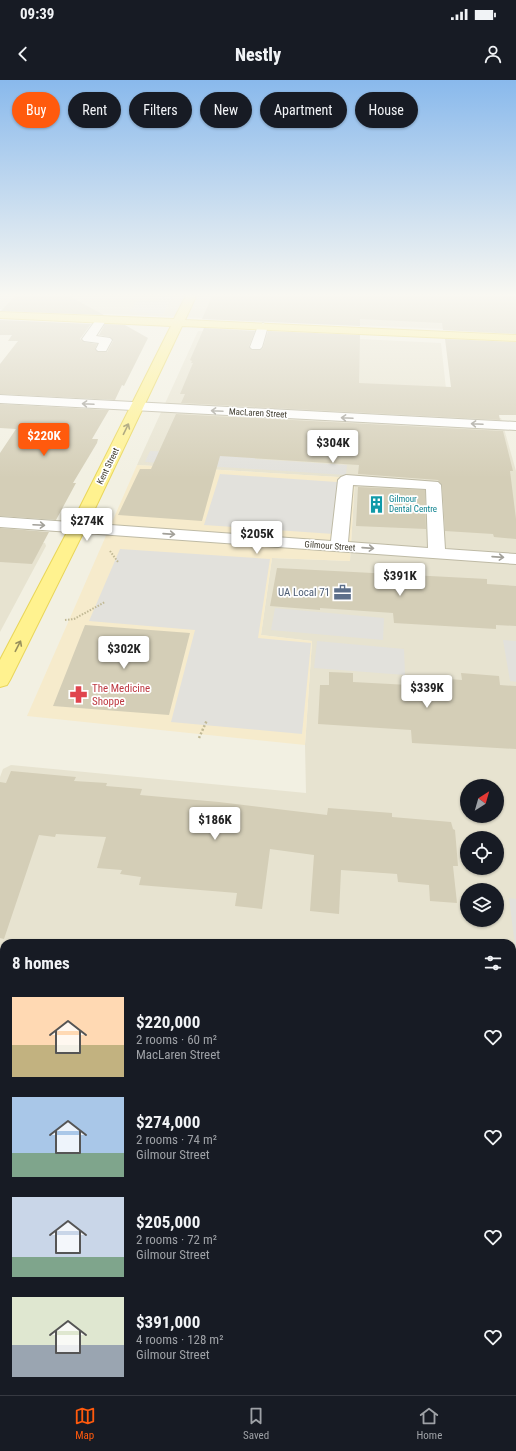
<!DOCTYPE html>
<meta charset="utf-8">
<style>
body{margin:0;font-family:"Roboto Condensed",sans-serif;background:#20242c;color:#f1f3f6;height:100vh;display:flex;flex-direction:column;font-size:15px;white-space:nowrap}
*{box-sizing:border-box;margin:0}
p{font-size:13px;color:#9ea1a6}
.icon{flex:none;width:22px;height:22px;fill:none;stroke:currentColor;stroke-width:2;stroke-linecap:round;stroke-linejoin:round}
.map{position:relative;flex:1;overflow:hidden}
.panel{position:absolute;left:0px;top:859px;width:516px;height:456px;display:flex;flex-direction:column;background:#171b24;border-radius:12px 12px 0 0;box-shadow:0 1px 3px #0004}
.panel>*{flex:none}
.guide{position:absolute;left:12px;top:12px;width:492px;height:36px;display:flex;gap:8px}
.needle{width:26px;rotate:37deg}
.controls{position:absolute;left:460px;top:699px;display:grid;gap:8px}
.controls a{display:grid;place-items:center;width:44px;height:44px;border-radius:50%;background:#171b24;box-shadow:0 1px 3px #0004;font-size:20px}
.price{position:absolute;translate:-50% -34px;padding:0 9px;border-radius:4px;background:#fff;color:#222;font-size:13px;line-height:26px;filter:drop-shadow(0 1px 2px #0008)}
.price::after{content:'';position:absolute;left:50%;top:24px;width:12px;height:9px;margin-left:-6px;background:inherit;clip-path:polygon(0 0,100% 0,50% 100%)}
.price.selected{background:#ff5a0d;color:#fff}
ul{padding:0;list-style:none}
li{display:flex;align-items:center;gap:12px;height:100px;padding:0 12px}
li span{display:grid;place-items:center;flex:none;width:112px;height:80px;border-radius:0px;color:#555}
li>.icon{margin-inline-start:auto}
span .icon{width:48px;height:48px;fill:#fffc;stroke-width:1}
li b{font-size:17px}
h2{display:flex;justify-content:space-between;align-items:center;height:48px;padding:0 12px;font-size:17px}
.pill{padding:0 14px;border-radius:18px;background:#171b24;box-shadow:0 1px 3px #0004;font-size:14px;line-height:36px}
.pill.selected{background:#ff5a0d;color:#fff}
.status{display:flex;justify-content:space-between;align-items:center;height:28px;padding:0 20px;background:#171b24;direction:ltr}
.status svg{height:11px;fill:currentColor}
header{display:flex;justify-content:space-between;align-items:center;height:52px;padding:0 12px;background:#171b24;font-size:18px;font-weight:800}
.menu{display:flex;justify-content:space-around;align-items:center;height:56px;border-top:1px solid #363941;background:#171b24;font-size:11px;color:#9ea1a6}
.menu a{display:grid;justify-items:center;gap:2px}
.menu .selected{color:#ff5a0d}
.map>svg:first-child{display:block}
</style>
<div class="status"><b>09:39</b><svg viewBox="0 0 49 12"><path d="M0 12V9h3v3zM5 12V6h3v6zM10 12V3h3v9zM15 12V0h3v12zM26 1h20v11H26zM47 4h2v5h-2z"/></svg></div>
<header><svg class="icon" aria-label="back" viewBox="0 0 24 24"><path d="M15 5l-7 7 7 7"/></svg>Nestly<svg class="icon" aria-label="person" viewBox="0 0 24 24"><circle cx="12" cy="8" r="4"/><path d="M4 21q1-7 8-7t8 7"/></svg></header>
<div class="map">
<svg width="516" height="1315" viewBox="0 0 516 1315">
<rect width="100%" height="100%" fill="#f2f0e2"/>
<path fill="#e7e3d0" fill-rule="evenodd" d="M0,214H452L468,250L0,229Z
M198,251L441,263L449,336L501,338L516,391V1315H0V697L3,689L11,685L306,713L305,665L312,561L261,555L272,478L350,481L355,398L137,385ZM467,706H497V736H467ZM467,758H497V788H467ZM467,810H497V840H467ZM4,863H512V1311H4Z
M0,459L45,463L46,466L0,552Z"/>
<path fill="#f6ebcc" d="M137,385L355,398L350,481L272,478L261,555L312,561L305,665L27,636Z"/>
<path fill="#e2e1dc" d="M161,214H175L163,234L129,232L137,220L157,221Z
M150,371L256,374L255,379L347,385L346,395L145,382Z
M220,394L351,403L348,455L204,445Z
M120,469L270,479L258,558L311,563L302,654L171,642L195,550L89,541Z
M275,528L384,538L383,560L271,550Z
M503,560L516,561V602L510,601Z
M317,561L404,569L405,595L314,588Z
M509,818L516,819V873Z"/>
<path fill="#d4ceb7" d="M17,214H65L104,235L1,231Z
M213,214H516V254L443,250L442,243L360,239V246L202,239Z
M0,240L91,244L80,259L84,262L97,264L95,269L98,272H107L113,261L110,257L99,255L105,244L125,245L148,258L124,306L122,305L115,320L0,314V284L18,261H8L12,255H0Z
M204,248L255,251L249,266L252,270H260L263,268L268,251L360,255L359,303L451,307L445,259L516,262V335H499L500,340L181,323L185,314H180L193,283H191L192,281L190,280Z
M0,324L109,330L92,359H98L97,363L73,403H76L56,440L0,436V373L16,349L0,348Z
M176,334L503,351L513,391H510L516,439V459L494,457L493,454L445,451L442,405L438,400L358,394L359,385L220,376L202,441L118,435L140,389H151Z
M358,407L425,410L426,449L356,446Z
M0,448L49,452L32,484L0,482Z
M277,488L487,499V504L516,506V546L496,545V549L394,543L393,533L320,528V530L270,526Z
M85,545L190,553L169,635L53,626Z
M329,592L353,593V602L409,605L408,596L462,600L461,593L499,596L500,605L516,606V669L412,663L411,650L318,644L320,605H329Z
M11,691L76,697L74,701L107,703L106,706L142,709L140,715L219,722L327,735L328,728L392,733V737L451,742L453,749L455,750L458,786H453L457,823L430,821L429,805L398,802L397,794L341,790L339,834L310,831L314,775L270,769L262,829L235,826L237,813L139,805L141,797L120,794L122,790L97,788L106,757L56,754L55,757L39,755L4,859L0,858V702L6,703Z"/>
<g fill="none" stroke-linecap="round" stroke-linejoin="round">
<defs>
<path id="minor" d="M102,236L107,239L96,256L110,258L112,260L106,271H98L96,269L99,263L84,261L82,259L98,237Z
M263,243L268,246L262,267L260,269H252L250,267L258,246Z
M0,315L516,342V350L0,323Z
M346,395L438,402L441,405L445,469L516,474V484L0,447V437L331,461L338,400L341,397ZM353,405L426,409L428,468L348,462Z
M0,1084H4V1118H0Z
M512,1162L516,1163V1199L512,1198Z"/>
<path id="major" d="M187,214H197L185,240L516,255V261L182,246L90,439L10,600L7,605L0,607V580L74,439L171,246L0,238V232L174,239Z"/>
</defs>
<use href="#minor" stroke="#bebaa5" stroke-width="2"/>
<use href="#major" stroke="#e9d65a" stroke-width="2"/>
<path stroke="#c1b995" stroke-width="2" stroke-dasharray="1.5 1.5" stroke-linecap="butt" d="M110,471L118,482
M65,540L74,539L105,522"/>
<path stroke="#c1b995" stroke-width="2.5" stroke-dasharray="2 2" stroke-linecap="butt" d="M199,658L207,640"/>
<use href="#minor" fill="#fff" fill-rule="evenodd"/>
<use href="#major" fill="#fff28f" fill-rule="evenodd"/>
</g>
<defs><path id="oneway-shaft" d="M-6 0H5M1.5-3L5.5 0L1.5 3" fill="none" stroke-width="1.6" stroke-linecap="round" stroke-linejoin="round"/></defs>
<g stroke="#a2a099">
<use href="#oneway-shaft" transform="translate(88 324) rotate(-177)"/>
<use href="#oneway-shaft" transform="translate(217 331) rotate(-177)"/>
<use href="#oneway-shaft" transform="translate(347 338) rotate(-177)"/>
<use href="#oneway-shaft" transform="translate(477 344) rotate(-177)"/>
<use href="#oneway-shaft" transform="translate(39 445) rotate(3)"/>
<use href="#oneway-shaft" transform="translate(169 454) rotate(4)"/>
<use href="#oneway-shaft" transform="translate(368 468) rotate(4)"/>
<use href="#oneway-shaft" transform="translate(498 477) rotate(4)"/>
</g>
<g stroke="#98905c">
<use href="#oneway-shaft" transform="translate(126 349) rotate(-64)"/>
<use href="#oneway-shaft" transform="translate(18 566) rotate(-63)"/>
</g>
<linearGradient id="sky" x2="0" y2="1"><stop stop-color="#89b9ec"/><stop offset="0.54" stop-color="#f9f8f2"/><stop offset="1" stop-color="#f9f8f2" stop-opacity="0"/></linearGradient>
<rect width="516" height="398" fill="url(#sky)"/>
<defs>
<symbol id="building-bare" viewBox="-9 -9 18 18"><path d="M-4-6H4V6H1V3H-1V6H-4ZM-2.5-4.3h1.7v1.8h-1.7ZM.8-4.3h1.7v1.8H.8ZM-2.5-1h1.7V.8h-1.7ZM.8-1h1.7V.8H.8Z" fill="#0f9aa8" stroke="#fff" stroke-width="2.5" paint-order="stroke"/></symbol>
<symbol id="office-bare" viewBox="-9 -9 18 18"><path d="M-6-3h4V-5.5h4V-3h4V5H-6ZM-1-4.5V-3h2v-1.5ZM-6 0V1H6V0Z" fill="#5c6f8a" stroke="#fff" stroke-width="2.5" paint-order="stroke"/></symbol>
<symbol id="pharmacy-bare" viewBox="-9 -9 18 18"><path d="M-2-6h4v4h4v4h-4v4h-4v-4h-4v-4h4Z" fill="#e0444e" stroke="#fff" stroke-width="2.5" paint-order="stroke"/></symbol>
</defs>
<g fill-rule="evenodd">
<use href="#building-bare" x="364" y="412" width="25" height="25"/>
<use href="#office-bare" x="330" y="500" width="25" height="25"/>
<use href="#pharmacy-bare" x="66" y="602" width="25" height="25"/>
</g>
<g text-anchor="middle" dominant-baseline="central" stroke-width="3.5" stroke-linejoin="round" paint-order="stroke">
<g font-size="9" fill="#444033" stroke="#fff">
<text transform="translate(258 333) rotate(3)">MacLaren Street</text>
<text transform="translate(108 386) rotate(-64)">Kent Street</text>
<text transform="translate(330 466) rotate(4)">Gilmour Street</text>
</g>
<g font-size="9" fill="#0d838f" stroke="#fff" text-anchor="start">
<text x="389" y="419">Gilmour<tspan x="389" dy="10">Dental Centre</tspan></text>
</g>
<g font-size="11" fill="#4e5e75" stroke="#fff" text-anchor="end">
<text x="330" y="512">UA Local 71</text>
</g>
<g font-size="11" fill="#be3a42" stroke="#fff" text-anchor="start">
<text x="92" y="608">The Medicine<tspan x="92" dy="13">Shoppe</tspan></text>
</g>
</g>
</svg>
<div class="controls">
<a><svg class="needle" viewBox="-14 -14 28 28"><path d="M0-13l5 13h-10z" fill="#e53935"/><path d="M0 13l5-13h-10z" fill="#9ea1a6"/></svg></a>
<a><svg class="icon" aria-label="locate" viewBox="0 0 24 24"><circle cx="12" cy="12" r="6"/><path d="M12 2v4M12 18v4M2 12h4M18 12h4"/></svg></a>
<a><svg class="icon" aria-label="layers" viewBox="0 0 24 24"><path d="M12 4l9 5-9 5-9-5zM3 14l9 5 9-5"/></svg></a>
</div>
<b class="price selected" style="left:44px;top:377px">$220K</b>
<b class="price" style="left:333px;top:384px">$304K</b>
<b class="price" style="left:87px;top:462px">$274K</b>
<b class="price" style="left:257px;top:475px">$205K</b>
<b class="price" style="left:400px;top:517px">$391K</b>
<b class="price" style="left:124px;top:590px">$302K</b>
<b class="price" style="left:427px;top:629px">$339K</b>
<b class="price" style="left:215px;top:761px">$186K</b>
<div class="guide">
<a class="pill selected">Buy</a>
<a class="pill">Rent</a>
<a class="pill">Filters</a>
<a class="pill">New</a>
<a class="pill">Apartment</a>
<a class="pill">House</a>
</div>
<section class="panel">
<h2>8 homes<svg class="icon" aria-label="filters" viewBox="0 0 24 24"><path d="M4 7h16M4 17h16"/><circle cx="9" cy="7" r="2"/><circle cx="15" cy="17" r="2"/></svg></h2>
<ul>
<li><span style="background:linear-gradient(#ffd9b3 60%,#c2b280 0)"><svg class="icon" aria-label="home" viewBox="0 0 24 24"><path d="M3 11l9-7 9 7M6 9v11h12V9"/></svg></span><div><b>$220,000</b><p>2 rooms · 60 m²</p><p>MacLaren Street</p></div><svg class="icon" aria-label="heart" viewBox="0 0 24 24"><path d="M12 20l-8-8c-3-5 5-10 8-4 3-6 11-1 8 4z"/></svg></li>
<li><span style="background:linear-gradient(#a9c7e8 70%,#7fa58c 0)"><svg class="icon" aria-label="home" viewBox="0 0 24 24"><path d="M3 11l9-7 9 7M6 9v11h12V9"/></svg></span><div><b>$274,000</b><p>2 rooms · 74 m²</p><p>Gilmour Street</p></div><svg class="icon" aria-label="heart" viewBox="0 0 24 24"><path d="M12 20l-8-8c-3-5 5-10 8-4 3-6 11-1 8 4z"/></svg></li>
<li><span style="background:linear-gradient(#c9d6e8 75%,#7fa58c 0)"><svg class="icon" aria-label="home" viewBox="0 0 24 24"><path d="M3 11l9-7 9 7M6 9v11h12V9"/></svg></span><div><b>$205,000</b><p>2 rooms · 72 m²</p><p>Gilmour Street</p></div><svg class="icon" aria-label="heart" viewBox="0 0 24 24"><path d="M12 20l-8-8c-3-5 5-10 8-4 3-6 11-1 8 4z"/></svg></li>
<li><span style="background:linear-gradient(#dfe7d0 60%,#9aa5b1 0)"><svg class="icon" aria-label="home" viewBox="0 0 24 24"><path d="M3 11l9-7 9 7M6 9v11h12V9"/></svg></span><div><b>$391,000</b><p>4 rooms · 128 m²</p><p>Gilmour Street</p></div><svg class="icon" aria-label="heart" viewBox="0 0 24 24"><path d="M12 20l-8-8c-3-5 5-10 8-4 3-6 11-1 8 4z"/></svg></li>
</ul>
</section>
</div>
<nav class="menu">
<a class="selected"><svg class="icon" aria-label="map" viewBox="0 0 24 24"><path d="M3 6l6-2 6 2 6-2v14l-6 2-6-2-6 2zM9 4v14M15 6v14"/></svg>Map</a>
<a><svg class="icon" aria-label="saved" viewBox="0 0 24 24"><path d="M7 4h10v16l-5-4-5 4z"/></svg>Saved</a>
<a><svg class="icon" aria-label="home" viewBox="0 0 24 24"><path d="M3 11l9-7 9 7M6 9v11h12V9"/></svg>Home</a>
</nav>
